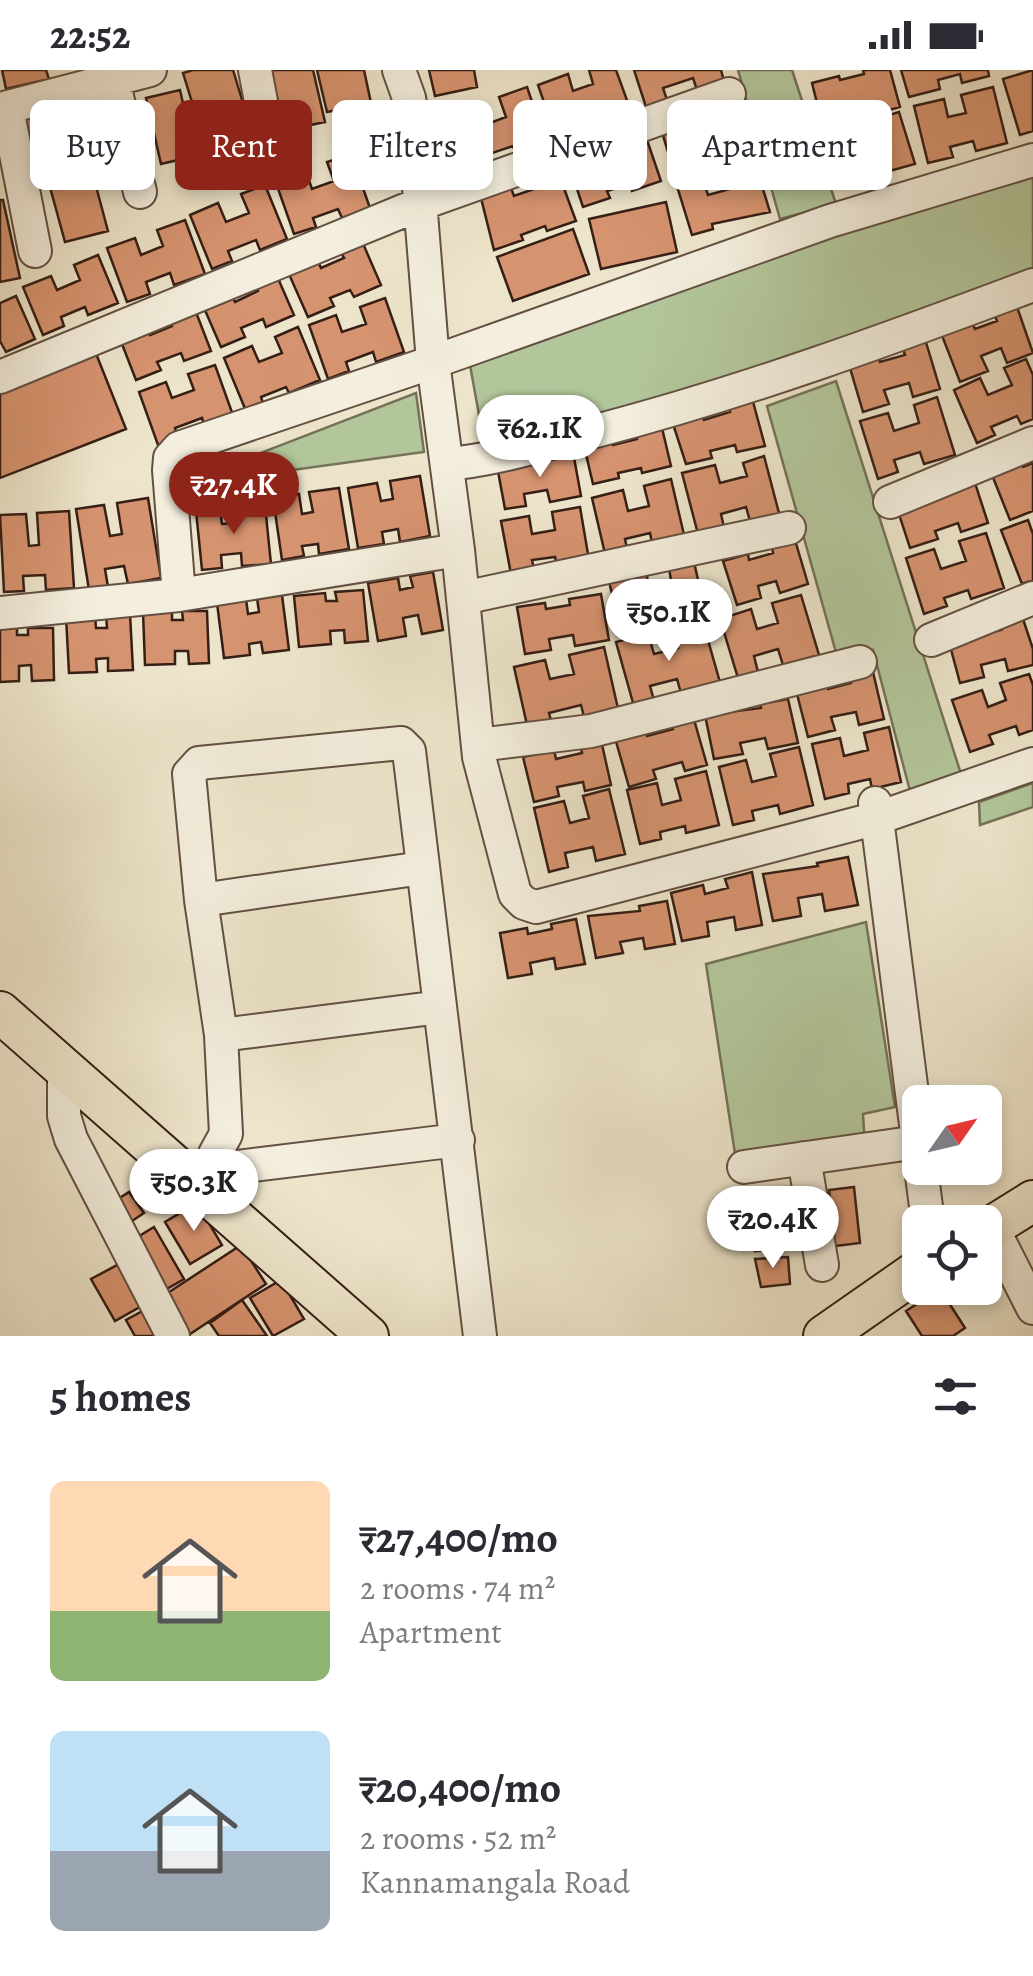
<!DOCTYPE html>
<meta charset="utf-8">
<style>
body{margin:0;font-family:Alegreya,serif;background:#f2f2f3;color:#2b2b33;height:100vh;display:flex;flex-direction:column;font-size:38px;white-space:nowrap}
*{box-sizing:border-box;margin:0}
p{font-size:32px;color:#7c7c81}
.icon{flex:none;width:55px;height:55px;fill:none;stroke:currentColor;stroke-width:2;stroke-linecap:round;stroke-linejoin:round}
.map{position:relative;height:1266px;overflow:hidden}
.panel{display:flex;flex-direction:column;background:#fff;flex:1}
.panel>*{flex:none}
.hud{position:absolute;left:30px;top:30px;width:975px;height:90px;display:flex;gap:20px}
.needle{width:65px;rotate:56deg}
.buttons{position:absolute;left:902px;top:1015px;display:grid;gap:20px}
.buttons a{display:grid;place-items:center;width:100px;height:100px;border-radius:15px;background:#fff;box-shadow:0 5px 15px #0003;font-size:50px}
.price{position:absolute;translate:-50% -85px;padding:0 22px;border-radius:35px;background:#fff;color:#222;font-size:32px;line-height:65px;filter:drop-shadow(0 2px 5px #0008)}
.price::after{content:'';position:absolute;left:50%;top:60px;width:30px;height:22px;margin-left:-15px;background:inherit;clip-path:polygon(0 0,100% 0,50% 100%)}
.price.active{background:#8f2418;color:#fff}
ul{padding:0;list-style:none}
li{display:flex;align-items:center;gap:30px;height:250px;padding:0 50px}
li span{display:grid;place-items:center;flex:none;width:280px;height:200px;border-radius:15px;color:#555}
li>.icon{margin-inline-start:auto}
span .icon{width:120px;height:120px;fill:#fffc;stroke-width:1}
li b{font-size:42px}
h2{display:flex;justify-content:space-between;align-items:center;height:120px;padding:0 50px;font-size:42px}
.tag{padding:0 35px;border-radius:15px;background:#fff;box-shadow:0 5px 15px #0003;font-size:35px;line-height:90px}
.tag.active{background:#8f2418;color:#fff}
.status{display:flex;justify-content:space-between;align-items:center;height:70px;padding:0 50px;background:#fff;direction:ltr}
.status svg{height:28px;fill:currentColor}
.map>svg:first-child{display:block}
</style>
<div class="status"><b>22:52</b><svg viewBox="0 0 49 12"><path d="M0 12V9h3v3zM5 12V6h3v6zM10 12V3h3v9zM15 12V0h3v12zM26 1h20v11H26zM47 4h2v5h-2z"/></svg></div>
<div class="map">
<svg width="1033" height="1266" viewBox="0 0 1033 1266">
<rect width="100%" height="100%" fill="#ede5cb"/>
<filter id="stains"><feTurbulence type="fractalNoise" baseFrequency=".002" numOctaves="4"/><feColorMatrix values="0 0 0 0 .2 0 0 0 0 .09 0 0 0 0 .02 0 0 0 .5 -.17"/></filter>
<radialGradient id="worn" r=".72"><stop offset=".6" stop-color="#630" stop-opacity="0"/><stop offset="1" stop-color="#630" stop-opacity=".3"/></radialGradient>
<path fill="#b3c69b" stroke="#747258" stroke-width="2.5" d="M738,0H792L836,134L780,149Z
M1033,93V203L487,389L470,295Z
M836,311L961,704L910,721L873,580L837,586L767,336Z
M416,323L424,382L175,416Z
M1033,713V737L980,755L979,732Z
M866,852L895,1037L863,1044L865,1077L739,1110L706,894Z"/>
<path fill="#d6936f" stroke="#351e15" stroke-width="2.5" d="M2,0H46L49,9L6,19Z
M193,0H233L260,89L214,103L183,3Z
M267,0H313L325,52L281,61Z
M317,0H364L371,33L327,42Z
M429,0H474L477,17L435,26Z
M589,0H616L632,44L606,53L602,41L574,51L578,63L557,70L538,15L568,4L573,21L593,14Z
M634,0H721L724,11L697,20L693,8L663,18L667,30L646,37Z
M863,0H890L900,37L875,44L872,34L848,40L851,50L823,57L812,13L839,6L840,10L864,4Z
M901,0H988L989,6L962,13L960,4L938,10L940,19L909,27Z
M1033,0V61L1020,65L1003,9Z
M527,17L547,76L517,87L513,76L486,85L489,97L469,104L448,44L477,34L485,55L506,47L499,27Z
M993,17L1007,73L976,81L973,71L950,77L953,87L928,93L914,36L944,29L948,47L966,43L961,25Z
M180,20L195,86L161,94L146,28Z
M100,27L117,89L78,99L62,36Z
M737,37L751,87L724,96L721,85L696,93L700,104L677,112L662,62L690,53L692,60L715,52L712,45Z
M56,39L68,105L32,111L21,46Z
M899,42L915,94L886,102L884,97L861,104L862,109L838,117L822,65L852,56L858,76L878,70L872,50Z
M647,70L661,111L632,121L630,114L607,121L610,128L583,137L569,95L599,86L601,93L626,84L624,77Z
M351,84L370,138L342,148L338,139L313,148L316,157L294,164L275,110L305,99L312,119L334,111L327,92Z
M755,93L770,142L712,154L713,159L692,165L677,116L703,109L708,125L730,119L725,102Z
M558,102L576,151L547,161L545,156L521,165L523,170L494,180L481,128L511,118L514,126L537,118L534,110Z
M93,105L108,161L65,172L50,117Z
M265,115L287,169L260,180L256,170L228,181L232,191L212,199L190,145L218,133L226,152L249,143L241,124Z
M0,130H3L20,208L0,212Z
M666,132L677,182L601,199L589,149Z
M185,150L205,204L174,215L170,203L146,212L150,224L127,232L107,178L135,168L141,185L163,176L157,160Z
M573,159L589,204L513,231L497,187Z
M361,169L381,215L354,227L350,220L330,228L334,236L308,247L288,202L317,189L321,198L344,188L339,179Z
M98,185L118,233L88,245L85,237L61,247L64,256L43,265L23,217L51,206L57,220L80,210L74,195Z
M277,206L294,245L266,257L263,249L241,258L245,267L221,277L204,238L232,226L235,232L258,221L256,216Z
M16,226L35,269L6,282L0,271V233Z
M385,228L404,282L376,292L373,282L346,292L349,301L328,309L309,255L336,245L342,262L366,254L360,237Z
M1016,234L1033,283L1007,293L1001,278L981,286L988,301L960,312L941,263L971,251L975,259L997,251L994,243Z
M194,237L211,281L184,291L181,283L157,292L161,300L136,310L120,269L147,257L150,265L172,256L169,248Z
M298,257L320,310L289,323L286,317L261,327L263,333L246,341L224,288L252,276L259,292L282,283L275,267Z
M925,269L940,319L913,327L909,313L884,320L889,334L863,342L848,291L877,283L880,292L905,285L902,276Z
M95,281L126,359L0,408V319Z
M1026,289L1033,305V349L1021,354L1017,346L991,357L995,365L977,373L954,320L980,308L988,325L1012,315L1004,298Z
M215,295L234,348L205,358L202,348L175,358L178,368L158,375L139,322L166,312L172,328L194,320L188,304Z
M937,327L955,385L924,394L920,382L894,390L898,402L878,409L860,351L888,343L894,361L919,353L914,335Z
M752,328L765,376L737,382L735,375L710,381L712,388L686,394L673,354L703,345L704,350L730,342L728,336Z
M662,358L671,396L642,403L641,398L618,403L619,408L593,414L584,376L612,370L613,375L637,369V364Z
M573,382L581,426L550,432L547,420L524,424L526,436L505,439L497,396L519,397L545,393L544,387Z
M764,386L779,443L750,451L746,437L721,444L724,457L698,464L682,403L715,395L720,413L747,406L743,393Z
M1019,389L1023,397L1033,393V441L1010,450L990,400Z
M420,406L430,466L400,472L398,459L382,462L384,474L358,478L348,418L377,413L381,431L393,429L390,411Z
M671,409L685,469L653,477L650,463L625,469L628,483L606,488L592,428L623,420L628,441L649,436L644,416Z
M974,410L988,453L961,462L958,453L935,461L938,469L910,478L896,435Z
M339,418L349,479L319,484L318,474L302,476L304,486L282,490L273,428L299,424L302,444L313,442L309,422Z
M148,428L161,508L128,514L124,496L105,499L108,517L89,520L76,439L104,435L110,466L122,464L117,433Z
M265,435L271,494L242,496L241,483L221,485L222,498L202,500L196,441L220,439L222,454L233,453L231,438Z
M580,437L589,490L557,495L555,487L532,490L534,499L511,504L501,451L529,446L532,464L555,460L552,442Z
M69,441L74,518L46,520L45,505L23,506L24,521L4,522L0,445L26,444L29,476L39,475L37,443Z
M1028,450L1033,464V510L1022,514L1001,460Z
M986,463L1004,518L971,529L968,520L944,528L947,536L924,544L906,488L934,479L941,499L966,491L959,471Z
M795,470L808,514L780,523L776,511L758,516L761,528L737,535L723,491L748,484L749,490L773,483L772,477Z
M694,492L706,545L678,551L675,538L647,544L650,557L621,564L609,511L646,503L649,515L671,510L669,498Z
M433,502L443,560L422,564L418,545L403,548L406,566L378,571L368,513L398,508L400,520L413,517L410,506Z
M363,520L368,571L345,573L344,560L330,561L331,574L299,577L294,526L325,523L326,531H337L335,522Z
M601,524L609,570L575,576L573,565L549,569L551,580L525,584L517,537L545,533L546,539L570,535L569,529Z
M282,525L289,580L263,583L261,572L249,574L250,585L224,588L217,533L246,529L248,544L259,542L257,528Z
M801,525L819,585L783,595L778,579L754,586L758,602L738,608L720,549L751,539L757,559L778,553L772,533Z
M182,541H207L209,593L189,594L188,581H175V594L145,595L143,542H172V550H183Z
M130,544L133,600L108,601V588L96,589L97,602L69,603L66,547L95,545L96,558H107L106,545Z
M1022,546L1033,579V595L1008,601L1005,589L981,595L984,607L960,613L949,572L1001,560L998,555Z
M702,549L721,616L682,627L677,609L650,616L655,634L635,640L616,572L648,563L654,584L678,578L672,557Z
M17,558V565H28V558H53L54,610L32,611L31,595L19,596V611L0,612V559Z
M604,577L619,643L585,651L581,635L549,643L553,658L529,664L514,597L545,590L550,609L574,604L569,585Z
M873,602L884,649L859,655L856,642L831,647L835,660L808,667L796,620L826,613L828,619L851,613L849,607Z
M1029,604L1033,615V660L1019,665L1016,656L989,665L993,674L970,682L952,630L982,620L988,637L1006,630L1000,613Z
M788,629L798,673L768,679L765,668L740,673L743,684L714,689L705,645L761,638L760,634Z
M693,646L707,695L685,701L682,692L653,700L656,709L629,717L615,668L645,660L647,666L673,659L671,652Z
M889,657L901,712L872,719L870,709L848,714L849,723L825,729L812,674L840,668L844,686L868,680L864,663Z
M601,670L611,715L585,721L583,712L557,717L559,726L534,732L523,687L554,680L556,689L582,683L580,674Z
M799,677L813,735L780,744L778,735L752,741L754,750L733,755L719,697L746,690L752,712L776,706L770,684Z
M706,701L719,755L686,763L685,756L660,762L661,769L640,774L627,720L657,713L662,735L681,730L675,709Z
M609,719L625,784L596,791L593,777L565,783L568,797L549,802L534,738L564,731L570,753L589,748L583,726Z
M848,787L858,835L825,841L822,824L798,828L801,846L773,851L763,804L818,796L817,793Z
M752,802L762,855L736,860L734,847L707,852L709,866L682,871L671,823L703,815L705,824L728,818L725,809Z
M667,831L675,874L645,879L643,868L620,872L623,883L596,888L588,846L640,841L639,836Z
M576,849L585,894L556,899L554,888L530,893L532,904L508,908L500,863L527,858L528,864L552,859L551,854Z
M854,1117L860,1173L835,1176L829,1120Z
M129,1122L144,1143L126,1155L112,1133Z
M197,1133L222,1175L190,1194L165,1152Z
M783,1137L789,1177L755,1181L750,1141Z
M154,1157L184,1209L158,1224L128,1173Z
M241,1175L266,1214L187,1266L160,1228Z
M788,1187L790,1214L761,1217L755,1189Z
M121,1193L145,1234L115,1251L91,1209Z
M281,1210L304,1249L273,1266L250,1228Z
M940,1219L965,1258L953,1266H922L906,1241Z
M242,1230L267,1266H219L210,1253Z
M150,1237L166,1266H135L126,1250Z"/>
<g fill="none" stroke-linecap="round" stroke-linejoin="round">
<defs>
<path id="minor" d="M255,0L271,84
M399,0L409,28L414,56L433,292L458,480L479,687L515,824L524,833L536,837L878,748L1033,694
M113,10L140,122
M7,38L35,181
M0,39L150,0
M0,307L420,134L729,24
M447,394C497,390 547,373 596,361C745,322 889,269 1033,215
M890,432L1033,373
M179,525L458,480
M463,528L789,458
M0,543L179,525L169,400L170,388L179,378L433,292L830,151L1033,90
M931,570L1033,528
M478,675L591,661L860,592
M875,733L920,1086
M201,830L422,798
M221,965L440,937
M64,997V1046L71,1069L173,1266
M804,1088L822,1195
M744,1097L918,1072
M921,1098L928,1152
M213,1100L458,1070
M197,1112L213,1100L215,1084L226,1064L221,965L201,830L189,704L199,693L401,673L409,681L480,1266
M992,1157L1033,1238"/>
<path id="major" d="M0,942L368,1266
M985,1161L1033,1131
M824,1266L920,1199"/>
</defs>
<use href="#minor" stroke="#635042" stroke-width="36"/>
<use href="#major" stroke="#351e15" stroke-width="44"/>
<use href="#minor" stroke="#f3eedd" stroke-width="32"/>
<use href="#major" stroke="#ede5cb" stroke-width="40"/>
</g>
<rect width="100%" height="100%" filter="url(#stains)"/>
<rect width="100%" height="100%" fill="url(#worn)"/>
</svg>
<div class="buttons">
<a><svg class="needle" viewBox="-14 -14 28 28"><path d="M0-13l5 13h-10z" fill="#e53935"/><path d="M0 13l5-13h-10z" fill="#7c7c81"/></svg></a>
<a><svg class="icon" aria-label="locate" viewBox="0 0 24 24"><circle cx="12" cy="12" r="6"/><path d="M12 2v4M12 18v4M2 12h4M18 12h4"/></svg></a>
</div>
<b class="price" style="left:540px;top:410px">₹62.1K</b>
<b class="price active" style="left:234px;top:467px">₹27.4K</b>
<b class="price" style="left:669px;top:594px">₹50.1K</b>
<b class="price" style="left:194px;top:1164px">₹50.3K</b>
<b class="price" style="left:773px;top:1201px">₹20.4K</b>
<div class="hud">
<a class="tag">Buy</a>
<a class="tag active">Rent</a>
<a class="tag">Filters</a>
<a class="tag">New</a>
<a class="tag">Apartment</a>
</div>
</div>
<section class="panel">
<h2>5 homes<svg class="icon" aria-label="filters" viewBox="0 0 24 24"><path d="M4 7h16M4 17h16"/><circle cx="9" cy="7" r="2"/><circle cx="15" cy="17" r="2"/></svg></h2>
<ul>
<li><span style="background:linear-gradient(#ffd9b3 65%,#8fb573 0)"><svg class="icon" aria-label="home" viewBox="0 0 24 24"><path d="M3 11l9-7 9 7M6 9v11h12V9"/></svg></span><div><b>₹27,400/mo</b><p>2 rooms · 74 m²</p><p>Apartment</p></div></li>
<li><span style="background:linear-gradient(#bfe0f5 60%,#9aa5b1 0)"><svg class="icon" aria-label="home" viewBox="0 0 24 24"><path d="M3 11l9-7 9 7M6 9v11h12V9"/></svg></span><div><b>₹20,400/mo</b><p>2 rooms · 52 m²</p><p>Kannamangala Road</p></div></li>
</ul>
</section>
